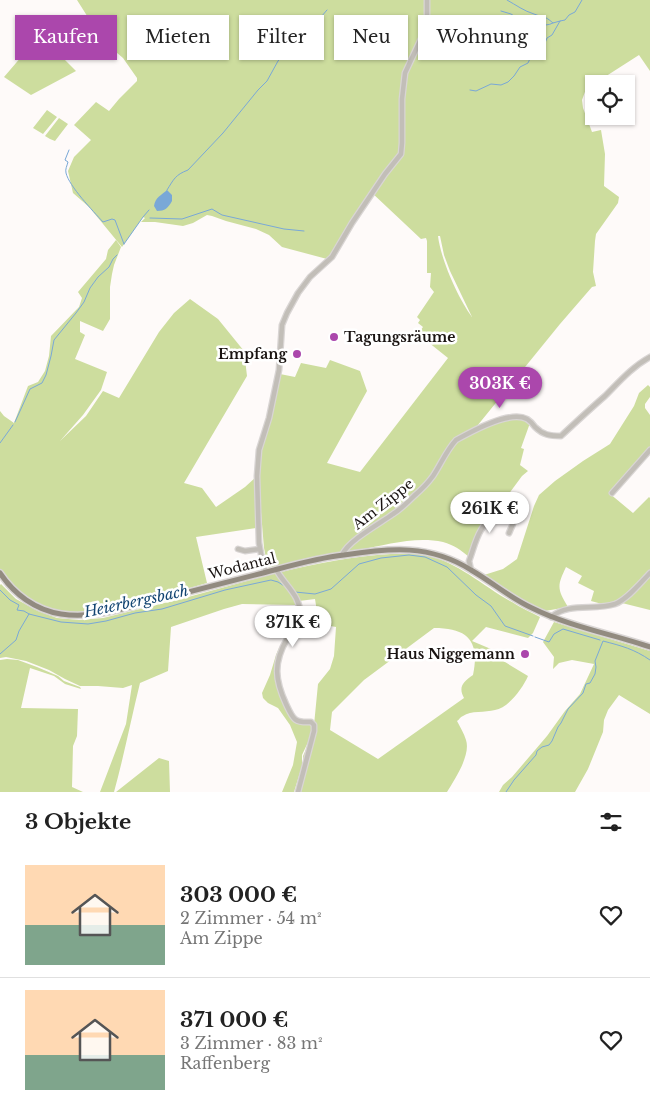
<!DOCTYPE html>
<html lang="de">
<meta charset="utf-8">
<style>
body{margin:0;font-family:"Libre Baskerville",serif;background:#f6f6f6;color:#222;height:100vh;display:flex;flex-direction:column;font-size:19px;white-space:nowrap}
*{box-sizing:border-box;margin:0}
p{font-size:16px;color:#767676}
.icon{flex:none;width:28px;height:28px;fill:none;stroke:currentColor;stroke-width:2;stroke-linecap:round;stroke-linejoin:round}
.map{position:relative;height:792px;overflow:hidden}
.panel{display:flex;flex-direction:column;background:#fff;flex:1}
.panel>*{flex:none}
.hud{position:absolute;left:15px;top:15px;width:620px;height:45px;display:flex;gap:10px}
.controls{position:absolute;left:585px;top:75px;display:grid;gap:10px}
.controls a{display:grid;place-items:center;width:50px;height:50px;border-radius:0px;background:#fff;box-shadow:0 1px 4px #0004;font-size:25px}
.price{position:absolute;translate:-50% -42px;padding:0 11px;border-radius:18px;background:#fff;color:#222;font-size:16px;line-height:32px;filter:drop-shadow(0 1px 2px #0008)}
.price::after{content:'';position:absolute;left:50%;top:30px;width:15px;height:11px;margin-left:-8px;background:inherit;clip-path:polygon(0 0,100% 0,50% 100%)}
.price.selected{background:#ab47ac;color:#fff}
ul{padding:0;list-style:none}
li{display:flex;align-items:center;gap:15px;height:125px;padding:0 25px}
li+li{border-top:1px solid #e0e0e0}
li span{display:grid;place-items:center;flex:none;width:140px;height:100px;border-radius:0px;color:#555}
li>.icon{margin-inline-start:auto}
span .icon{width:60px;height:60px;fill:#fffc;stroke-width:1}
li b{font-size:21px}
h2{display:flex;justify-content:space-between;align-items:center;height:60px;padding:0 25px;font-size:21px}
.tag{padding:0 18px;border-radius:0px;background:#fff;box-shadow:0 1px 4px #0004;font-size:18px;line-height:45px}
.tag.selected{background:#ab47ac;color:#fff}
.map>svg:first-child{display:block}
</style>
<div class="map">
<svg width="650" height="792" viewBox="0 0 650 792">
<rect width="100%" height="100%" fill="#fefaf9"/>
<path fill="#cddd9e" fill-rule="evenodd" d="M77,0H650V71L639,55L586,89L582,100L583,108L592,132L601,130L605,154L604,186L619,197L618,203L596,234L595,241L593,272L596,286L592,287L560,324L473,431C488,425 517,410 530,423L521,448L524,449L520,465L528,471L522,476L505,499L483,523L469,557C461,550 454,545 443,542C415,536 386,545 359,550C328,556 298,561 268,568L264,548L258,476L259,460L267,431L280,374L295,377L301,363L326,368L330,360L360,371L367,391L327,463L360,472L448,358L418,334L423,327L418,323L420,320L417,317L434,292L430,287L431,273H427V241L426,238L421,239L371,192L333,253L327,259L282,247L269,235L256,229L226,221L212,216L207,215L193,223L183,226L155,222H141L145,218L143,217L122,247L89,207L73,193L68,171L74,157L91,140L74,125L96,102L109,111L119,99L137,81V78L123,58L103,41ZM438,236H440L444,255L450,271L472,317C458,298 441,260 438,236Z
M40,35L76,71L31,95L4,77Z
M47,110L57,117L43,134L33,128Z
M59,118L68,124L55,141L50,139L45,136Z
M116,240L121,247L114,265L112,274L110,287V319L103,331L80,321V332L85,335L75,359L107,372L101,390L83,415L60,441L86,416L103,391L119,398L159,332L174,313L190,299L218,319L244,351L247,376L184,483L202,488L216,507L245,487L256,477L255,495L256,528L196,537L207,583C186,589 165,595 144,600C101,612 53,625 18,590C11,584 4,578 0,570V411L4,416L14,423L28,386L38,382L45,371L49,356L51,336L79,307L82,298L78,292L106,259L108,250Z
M648,385L650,387V397L645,404V408L650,415V447L609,493L633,513L649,497L650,498V570L618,601L602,604L591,601L594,591L578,583L582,576L566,567C557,586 557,589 568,607L545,611L523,601L484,575L503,569L517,559L534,506L539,495L555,481L583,461L610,444L634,406L639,393Z
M391,554C402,554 415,553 426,555C458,562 484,587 512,602C521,608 531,612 540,617L533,633L528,638L486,627L472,641L498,652L495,656L528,676C523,688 508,708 495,710C485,713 471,710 463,716C460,717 459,720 457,721C460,727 464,733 466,740C471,755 455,779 447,792H298L304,765L303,756L314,733L309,740L302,755V766L294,792H282L293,765L297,742L290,725L278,708L268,703L263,698L262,693L270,675L276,655L279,648L283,646C280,655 276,665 275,673C275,690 286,708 294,721L300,723L314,725L318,684L330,669L334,656L336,627L319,624L315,599L299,601L293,589L280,574L281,572C318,563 354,556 391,554ZM434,628C468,628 480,641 473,675C463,682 458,687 464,698L378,759L330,730L332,712L364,680Z
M276,573C285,583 292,592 297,605L242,604L224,609L171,627L168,671L140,683C131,719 124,756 114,792H100L126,724L132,685L123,688L98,686H80L65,679L49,670L26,661L6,657L0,658V585L1,584L16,599L38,611L57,618L79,620L103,618L181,599Z
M650,575V610L622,603Z
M554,622L650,651V714L619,695L608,710L604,720L603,732L588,769L575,792H499L503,785L512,777L547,736L565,711L580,694L594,664L572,660L559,663L553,669L554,657L543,642Z
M7,659L18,660L37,667L58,676L64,681L80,687L81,689L65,684L54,676L30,668L21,708L78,709L77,736L73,746L72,787L83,792H0V660Z
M159,758L169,761L170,792H116Z"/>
<path fill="#79a8d7" d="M167,190L172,195V201C168,208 165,211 157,211L154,206C155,197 162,195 167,190Z"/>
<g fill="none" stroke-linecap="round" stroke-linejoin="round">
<path stroke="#79a8d7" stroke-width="1" d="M507,0C516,5 524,11 534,14C544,18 544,15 553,23L560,21
M501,11L511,14L522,21
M464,57L478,52L489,47L499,41L507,31L522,21C532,23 544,28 553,23
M470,90L476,91L491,84L501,85L508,82L514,76L520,67L528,63L533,52L540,50L545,43L547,38L552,35L560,21L565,20L569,15L575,12L582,0
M69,150L65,160L68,162C67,166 65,169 66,173C69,186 93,211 103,222L112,219L115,220L124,244
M167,190C174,179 175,175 188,170L223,133L258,90L267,81L278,61L303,31L321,17L327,10
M150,218L182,219L212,209L222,215L284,229L304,231
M124,244L143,217L149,210
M15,422L30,389L42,383L46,375L51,356L54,340L76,313L84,302L90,288L98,277L109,267L113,259L117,255
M0,443L13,425
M0,590L10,600L19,605L17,610L24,611L29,614L61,622L88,624L106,621L135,613L162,609L225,590L271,580L278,582L286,587
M295,592L315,594L331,589L359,564L381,558L409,555L425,557L447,567L476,595L491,606L505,626L533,636
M535,637L549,642L554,634L563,629L600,640
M0,654L16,640L19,631L29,614
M506,792L514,780L536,755L537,751L542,747L549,745L552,741L558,727L561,723L568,709L583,693L586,684L590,683L595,674L596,667L595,661L603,641C622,646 634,649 650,660"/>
<defs>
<path id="minor" d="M612,493L650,450
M238,549L245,551L260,549
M342,555C349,540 379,524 393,514C401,509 408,502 414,496C421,490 428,483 433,476C441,464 446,451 456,440C472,431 510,410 527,419C530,421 533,424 535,427C543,435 550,436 561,436C575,423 590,409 605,396C619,382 632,367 650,357
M276,569C283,584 302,596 300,616C299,625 292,632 287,639C273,663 275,680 286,704C293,719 294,723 311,722L314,725V731L298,792
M471,570L469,561C473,551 475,540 481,530C487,519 498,509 507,499L509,502L515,519L509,533
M266,572L262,559L259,543L257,476L259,450L269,418L279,370L282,325L287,313L298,293L310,277L332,257L352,223L385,174L401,154L402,143V99L405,73L427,26V0
M551,617C569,602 594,611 615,604C628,599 641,582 650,573"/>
<path id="major" d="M0,573C14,594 35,610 61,614C93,619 126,608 157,600C192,591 227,582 263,573C290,566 316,558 344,555C390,548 430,544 471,570C492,582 510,598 532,608C568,626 611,634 650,647"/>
</defs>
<use href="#minor" stroke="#d9d5d4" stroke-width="7"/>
<use href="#major" stroke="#d9d5d4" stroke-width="8"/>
<use href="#minor" stroke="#c2beb8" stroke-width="4.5"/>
<use href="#major" stroke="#928b80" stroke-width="5"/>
</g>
<g fill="#ab47ac" stroke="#fff" stroke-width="2">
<circle cx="334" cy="337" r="5"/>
<circle cx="297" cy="354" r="5"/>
<circle cx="525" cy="654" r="5"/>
</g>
<g text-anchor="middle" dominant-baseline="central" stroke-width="5" stroke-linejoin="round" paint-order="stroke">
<g font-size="14" font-weight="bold" fill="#191311" stroke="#fff" text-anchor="end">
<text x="344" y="337" text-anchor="start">Tagungsräume</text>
<text x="287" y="354">Empfang</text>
<text x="515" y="654">Haus Niggemann</text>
</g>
<g font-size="14" fill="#191311" stroke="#fff">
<text transform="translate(383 504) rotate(-38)">Am Zippe</text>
<text transform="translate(242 566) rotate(-14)">Wodantal</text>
</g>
<g font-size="15" font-style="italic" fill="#134572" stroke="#fff">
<text transform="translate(136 601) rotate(-12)">Heierbergsbach</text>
</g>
</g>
</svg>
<div class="controls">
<a><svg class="icon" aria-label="locate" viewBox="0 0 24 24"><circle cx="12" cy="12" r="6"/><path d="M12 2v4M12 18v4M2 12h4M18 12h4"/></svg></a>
</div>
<b class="price selected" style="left:500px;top:409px">303K €</b>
<b class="price" style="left:490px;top:534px">261K €</b>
<b class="price" style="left:293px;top:648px">371K €</b>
<div class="hud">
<a class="tag selected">Kaufen</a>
<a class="tag">Mieten</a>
<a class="tag">Filter</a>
<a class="tag">Neu</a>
<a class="tag">Wohnung</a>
</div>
</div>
<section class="panel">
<h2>3 Objekte<svg class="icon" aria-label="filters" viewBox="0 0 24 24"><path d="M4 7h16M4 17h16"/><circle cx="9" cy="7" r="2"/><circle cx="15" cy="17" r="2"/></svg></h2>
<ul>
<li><span style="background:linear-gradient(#ffd9b3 60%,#7fa58c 0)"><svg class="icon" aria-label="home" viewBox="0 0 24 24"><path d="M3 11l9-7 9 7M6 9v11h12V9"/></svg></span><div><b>303 000 €</b><p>2 Zimmer · 54 m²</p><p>Am Zippe</p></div><svg class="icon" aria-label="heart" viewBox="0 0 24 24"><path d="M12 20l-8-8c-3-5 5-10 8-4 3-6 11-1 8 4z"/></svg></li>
<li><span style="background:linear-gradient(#ffd9b3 65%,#7fa58c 0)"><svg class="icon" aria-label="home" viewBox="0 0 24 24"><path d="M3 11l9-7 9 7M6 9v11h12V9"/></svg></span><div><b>371 000 €</b><p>3 Zimmer · 83 m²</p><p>Raffenberg</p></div><svg class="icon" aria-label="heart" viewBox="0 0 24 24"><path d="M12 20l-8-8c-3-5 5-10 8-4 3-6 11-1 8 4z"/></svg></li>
</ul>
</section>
